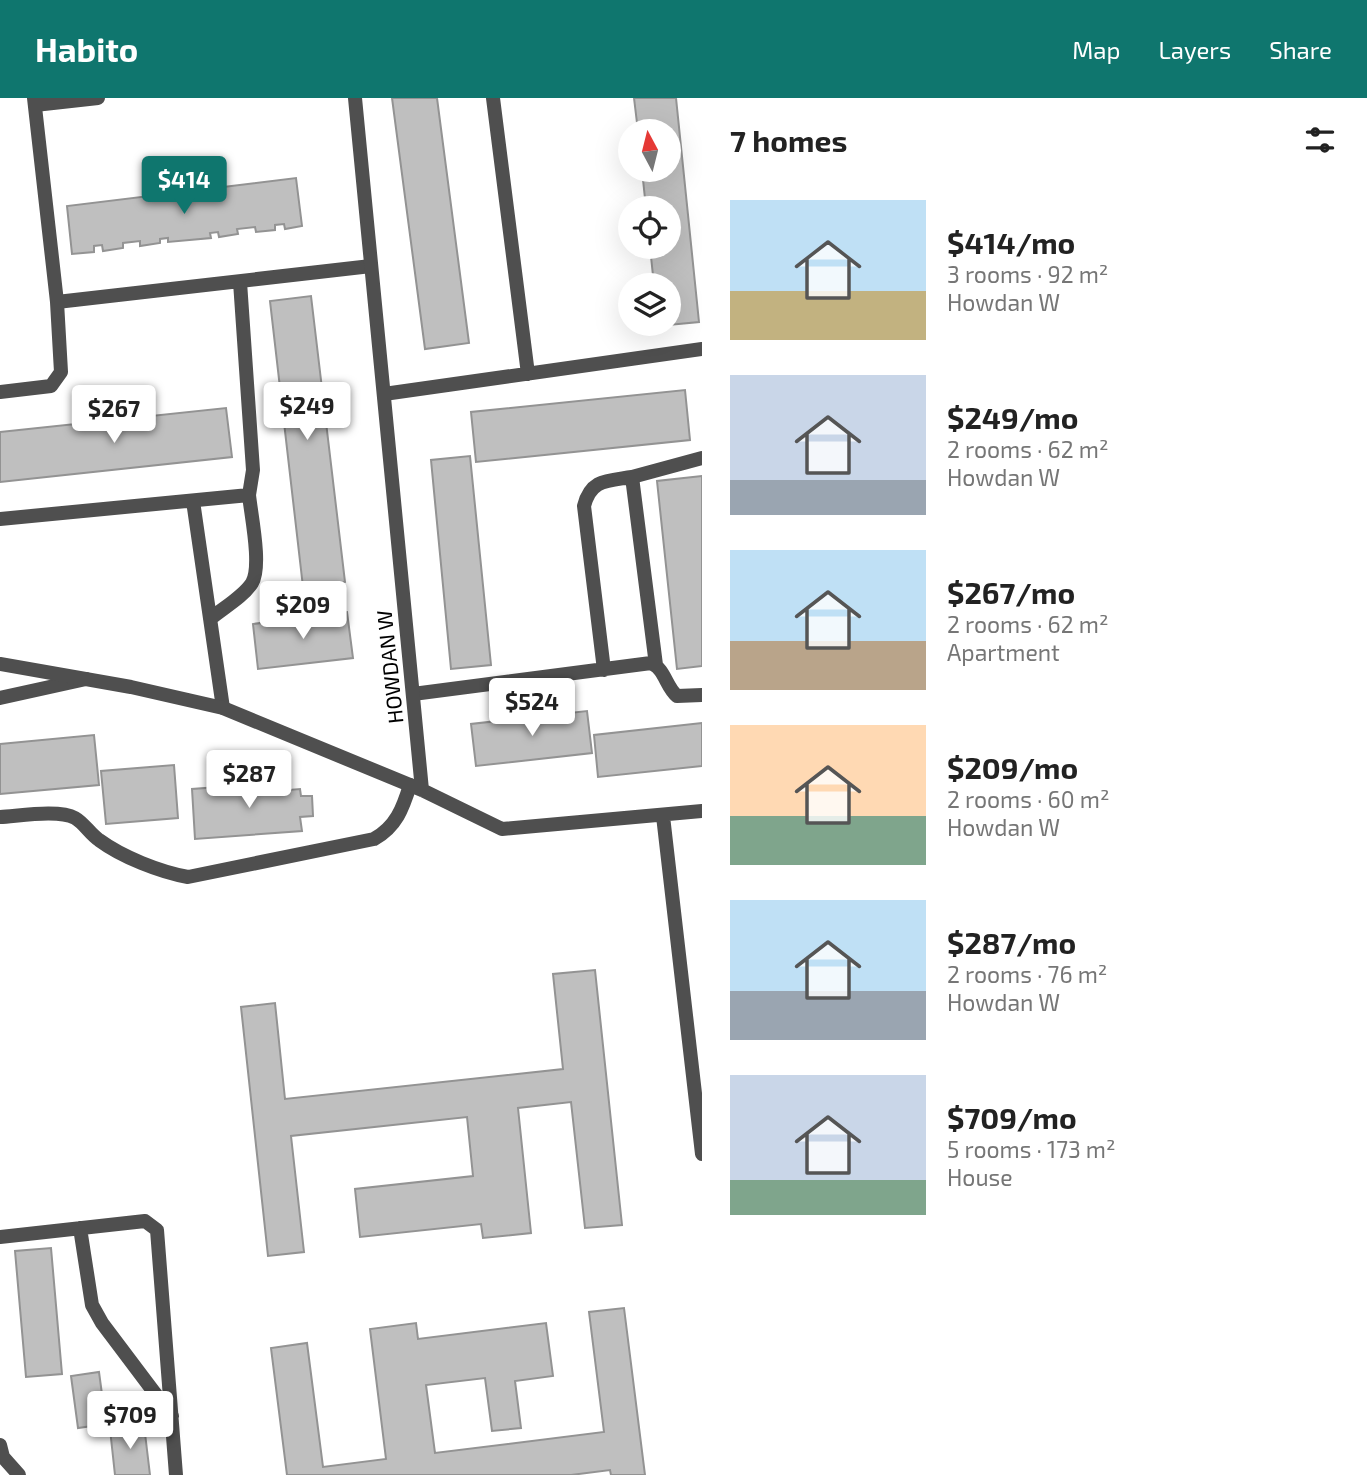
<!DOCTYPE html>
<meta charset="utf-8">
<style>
body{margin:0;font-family:"Exo 2",sans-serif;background:#f2f2f2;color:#222;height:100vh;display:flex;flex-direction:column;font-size:26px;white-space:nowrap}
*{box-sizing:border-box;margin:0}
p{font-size:23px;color:#767676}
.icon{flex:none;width:38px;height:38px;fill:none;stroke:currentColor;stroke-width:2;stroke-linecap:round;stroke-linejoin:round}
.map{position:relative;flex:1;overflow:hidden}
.panel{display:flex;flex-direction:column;background:#fff;width:665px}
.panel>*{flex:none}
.needle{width:46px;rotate:353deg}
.controls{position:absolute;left:618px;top:21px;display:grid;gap:14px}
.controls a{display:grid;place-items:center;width:63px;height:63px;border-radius:50%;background:#fff;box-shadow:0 7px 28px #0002;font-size:35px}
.price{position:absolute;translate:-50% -60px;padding:0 16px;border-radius:7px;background:#fff;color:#222;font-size:23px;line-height:46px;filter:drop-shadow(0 2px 4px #0008)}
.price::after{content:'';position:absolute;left:50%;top:42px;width:21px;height:16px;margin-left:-10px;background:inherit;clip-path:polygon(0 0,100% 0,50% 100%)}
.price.current{background:#0f766e;color:#fff}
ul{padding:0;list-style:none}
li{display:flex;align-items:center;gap:21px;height:175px;padding:0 28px}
li span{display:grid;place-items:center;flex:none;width:196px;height:140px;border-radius:0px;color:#555}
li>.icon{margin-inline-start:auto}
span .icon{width:84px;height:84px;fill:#fffc;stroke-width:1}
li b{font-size:30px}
h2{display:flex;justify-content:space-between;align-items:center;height:84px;padding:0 28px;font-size:30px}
header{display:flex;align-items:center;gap:42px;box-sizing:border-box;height:98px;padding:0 35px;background:#0f766e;color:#fff}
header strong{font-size:33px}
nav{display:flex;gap:38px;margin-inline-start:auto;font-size:24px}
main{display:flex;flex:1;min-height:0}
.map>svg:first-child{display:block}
</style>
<header>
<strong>Habito</strong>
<nav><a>Map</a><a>Layers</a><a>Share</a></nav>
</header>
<main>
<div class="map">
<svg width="702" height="1377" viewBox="0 0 702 1377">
<rect width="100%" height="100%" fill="#fff"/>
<path fill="#bfbfbf" stroke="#939393" stroke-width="2" d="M392,0H437L469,245L425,251Z
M634,0H676L699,224L658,228V226H668V187H654L650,149H668V110H646L642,72H668V33H638Z
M296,80L302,128L285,131L284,126L275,127V132L256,134L255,129L237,131L238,136L219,139L218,134L210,135L211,140L168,144V140L160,141V145L140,148V143L123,145V150L103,153L102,147L94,148V154L72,156L67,108Z
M311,198L345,484L303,489L270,203Z
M685,292L690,342L476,364L471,314Z
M226,310L232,359L0,384V334Z
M470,358L491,567L451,571L431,362Z
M702,378V568L677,571L657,383Z
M347,514L353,560L258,571L253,526Z
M587,613L592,655L476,668L471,626Z
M702,625V668L598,679L594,637Z
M94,637L99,687L0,696V646Z
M174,667L178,720L106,726L101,673Z
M288,684L289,692L300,691L301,698H312L313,718L300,719L302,733L195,741L192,691Z
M595,872L622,1127L585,1130L571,1004L518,1010L531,1135L483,1140L481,1126L360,1139L355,1091L473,1078L467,1019L291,1038L304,1154L268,1158L241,909L275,905L285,1001L563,971L553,876Z
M51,1150L62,1276L26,1279L15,1153Z
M624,1210L645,1377H611L610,1372L571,1377H287L271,1250L307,1245L323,1369L386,1361L370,1231L416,1225L418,1241L546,1225L553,1278L515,1283L521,1330L492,1333L485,1280L426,1287L435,1355L604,1334L589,1214Z
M99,1274L106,1326L78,1330L71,1278Z
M144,1327L150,1377H115L110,1331Z"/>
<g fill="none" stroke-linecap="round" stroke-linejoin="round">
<path stroke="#4f4f4f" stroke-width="14" d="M34,0L57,204
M493,0L528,276
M35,7L98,0
M0,294L51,288L61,274L57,204L371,168
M384,296L702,251
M193,403L223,610
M0,421L249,397L253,372L240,184
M210,521C223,510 243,499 252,485C262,468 251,417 249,397
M656,567L632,379L702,360
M604,572L584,408C591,381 607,383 632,379
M413,596L651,565C665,571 666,589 677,598L702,597
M0,600L86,581
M0,719C19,718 59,711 75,720C84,725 90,736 99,742C122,759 160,774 188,779L374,741C396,729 403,710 410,687
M80,1130L92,1207L102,1225L172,1318
M0,1139L145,1123L157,1132L176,1377
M0,1347L3,1359L19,1377"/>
<path stroke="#4f4f4f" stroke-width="14" d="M355,0L422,692
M0,566L131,589L223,610L422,692L502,731L702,713
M663,718L702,1056"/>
</g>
<g text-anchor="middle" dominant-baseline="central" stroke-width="5" stroke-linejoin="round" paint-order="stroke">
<g font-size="21" fill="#000" stroke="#fff">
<text transform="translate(389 569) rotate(-96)">HOWDAN W</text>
</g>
</g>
</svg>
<div class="controls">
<a><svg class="needle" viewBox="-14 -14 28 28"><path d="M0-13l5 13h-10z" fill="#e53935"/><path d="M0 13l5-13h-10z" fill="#767676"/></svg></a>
<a><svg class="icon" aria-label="locate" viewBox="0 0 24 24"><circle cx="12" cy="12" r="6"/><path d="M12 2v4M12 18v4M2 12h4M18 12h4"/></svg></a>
<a><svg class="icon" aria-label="layers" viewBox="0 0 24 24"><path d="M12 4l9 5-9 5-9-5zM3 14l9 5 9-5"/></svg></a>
</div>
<b class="price current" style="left:184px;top:118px">$414</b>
<b class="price" style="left:307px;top:344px">$249</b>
<b class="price" style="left:114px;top:347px">$267</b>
<b class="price" style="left:303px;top:543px">$209</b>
<b class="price" style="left:532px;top:640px">$524</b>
<b class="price" style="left:249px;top:712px">$287</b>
<b class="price" style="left:130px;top:1353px">$709</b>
</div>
<section class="panel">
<h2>7 homes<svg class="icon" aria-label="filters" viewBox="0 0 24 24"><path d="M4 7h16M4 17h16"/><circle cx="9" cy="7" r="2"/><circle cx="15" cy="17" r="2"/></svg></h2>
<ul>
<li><span style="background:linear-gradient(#bfe0f5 65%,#c2b280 0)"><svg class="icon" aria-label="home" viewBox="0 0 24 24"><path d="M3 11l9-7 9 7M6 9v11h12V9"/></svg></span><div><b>$414/mo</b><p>3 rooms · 92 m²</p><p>Howdan W</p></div></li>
<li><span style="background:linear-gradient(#c9d6e8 75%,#9aa5b1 0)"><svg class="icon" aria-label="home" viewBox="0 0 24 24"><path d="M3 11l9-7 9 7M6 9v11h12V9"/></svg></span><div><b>$249/mo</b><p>2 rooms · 62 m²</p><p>Howdan W</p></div></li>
<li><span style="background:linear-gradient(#bfe0f5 65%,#b9a48a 0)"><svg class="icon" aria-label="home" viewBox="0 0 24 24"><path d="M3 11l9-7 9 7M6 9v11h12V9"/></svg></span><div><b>$267/mo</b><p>2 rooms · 62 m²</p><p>Apartment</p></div></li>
<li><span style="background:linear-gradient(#ffd9b3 65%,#7fa58c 0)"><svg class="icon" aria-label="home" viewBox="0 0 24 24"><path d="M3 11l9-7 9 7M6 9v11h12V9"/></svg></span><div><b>$209/mo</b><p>2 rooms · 60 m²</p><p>Howdan W</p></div></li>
<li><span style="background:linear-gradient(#bfe0f5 65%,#9aa5b1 0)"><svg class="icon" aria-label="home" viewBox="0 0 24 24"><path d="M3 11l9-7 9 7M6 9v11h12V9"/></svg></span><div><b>$287/mo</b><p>2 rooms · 76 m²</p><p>Howdan W</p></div></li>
<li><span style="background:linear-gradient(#c9d6e8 75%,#7fa58c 0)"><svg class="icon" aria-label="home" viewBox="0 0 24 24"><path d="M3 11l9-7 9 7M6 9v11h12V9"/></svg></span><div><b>$709/mo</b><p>5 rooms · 173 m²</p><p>House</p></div></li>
</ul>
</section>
</main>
